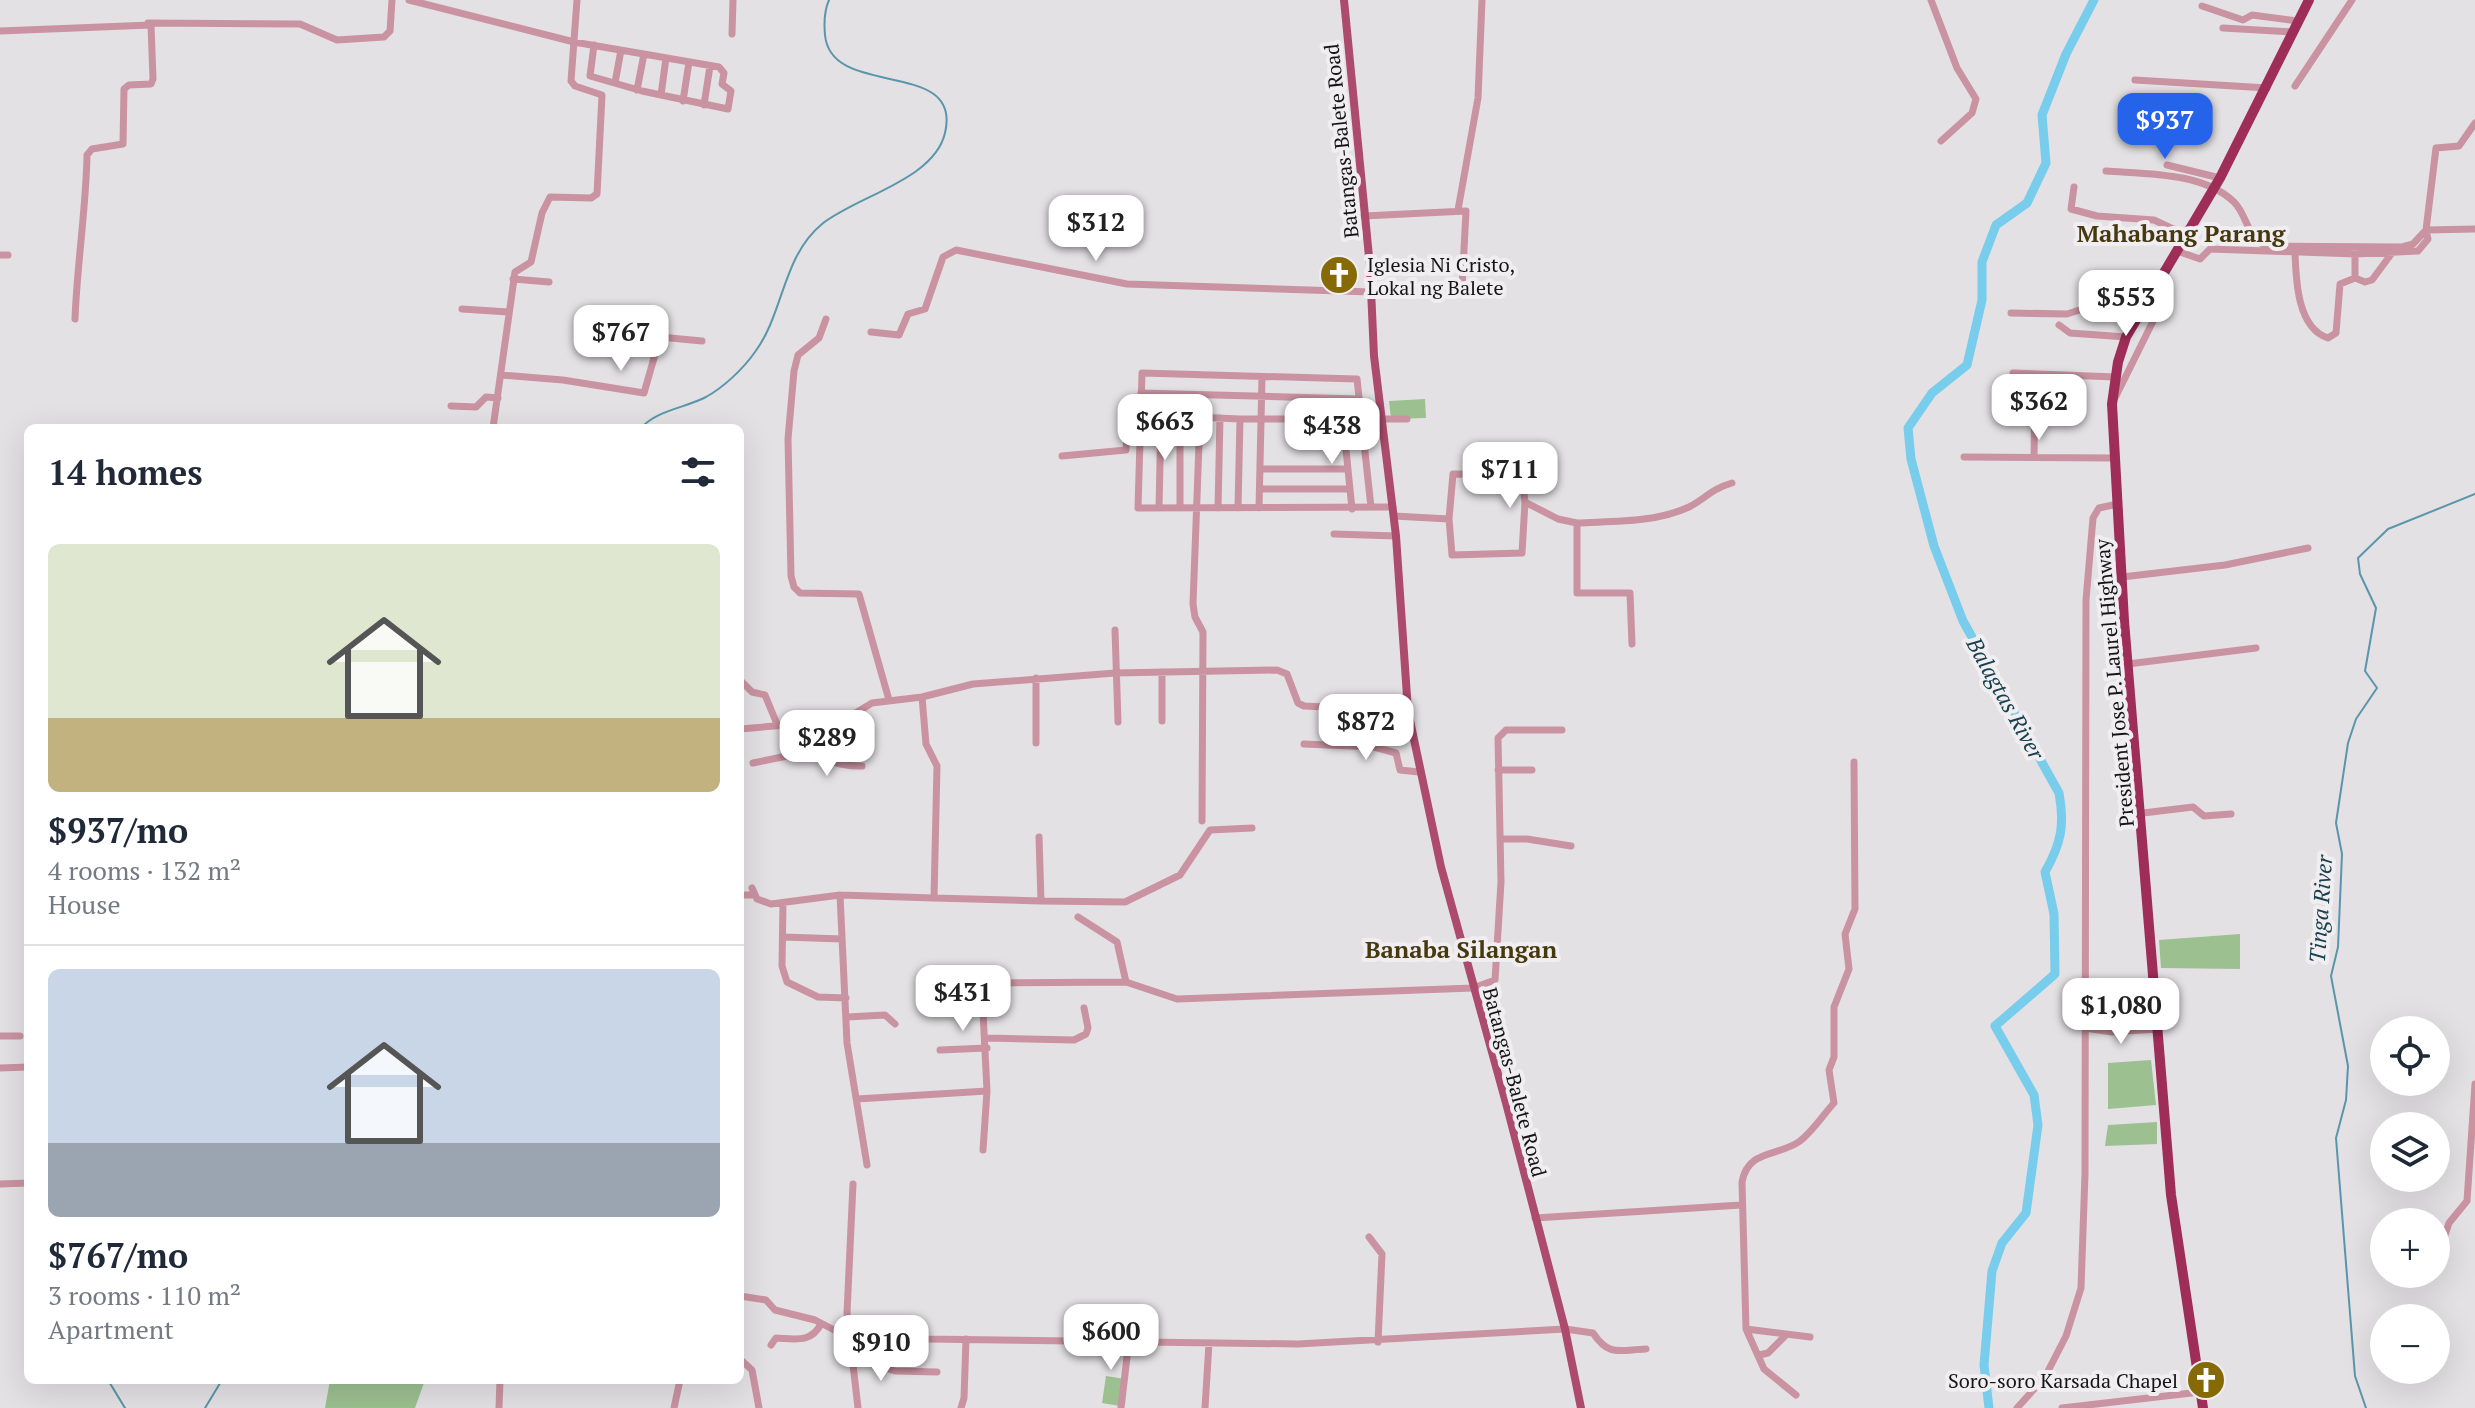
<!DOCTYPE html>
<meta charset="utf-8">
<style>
body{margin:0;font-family:"PT Serif",serif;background:#f6f6f7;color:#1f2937;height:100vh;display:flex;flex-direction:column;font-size:30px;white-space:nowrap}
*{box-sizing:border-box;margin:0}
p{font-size:26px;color:#747a83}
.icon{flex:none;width:44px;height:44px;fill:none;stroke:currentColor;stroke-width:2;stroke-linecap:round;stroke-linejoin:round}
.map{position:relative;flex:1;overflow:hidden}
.sheet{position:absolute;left:24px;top:424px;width:720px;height:960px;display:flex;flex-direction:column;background:#fff;border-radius:12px;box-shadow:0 8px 32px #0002}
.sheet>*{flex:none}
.controls{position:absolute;left:2370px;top:1016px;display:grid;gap:16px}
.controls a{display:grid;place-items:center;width:80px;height:80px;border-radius:50%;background:#fff;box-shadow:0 8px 32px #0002;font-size:40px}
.price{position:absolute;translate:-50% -68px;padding:0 18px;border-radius:16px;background:#fff;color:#222;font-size:26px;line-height:52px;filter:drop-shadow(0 2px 4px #0008)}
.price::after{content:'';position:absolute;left:50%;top:48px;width:24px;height:18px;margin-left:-12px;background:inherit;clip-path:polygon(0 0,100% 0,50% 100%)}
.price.on{background:#2563eb;color:#fff}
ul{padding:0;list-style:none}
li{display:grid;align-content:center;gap:16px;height:424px;padding:0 24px}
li+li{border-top:2px solid #e0e1e3}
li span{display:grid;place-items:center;height:248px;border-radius:12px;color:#555}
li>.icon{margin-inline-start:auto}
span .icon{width:144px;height:144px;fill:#fffc;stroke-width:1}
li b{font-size:34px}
h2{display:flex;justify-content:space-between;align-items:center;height:96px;padding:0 24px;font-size:34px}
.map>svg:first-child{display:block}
</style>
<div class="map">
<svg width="2475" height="1408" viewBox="0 0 2475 1408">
<rect width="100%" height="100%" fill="#e4e1e4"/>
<path fill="#9cc090" d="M1425,399L1426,418L1391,419L1389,401Z
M2240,934V969L2161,968L2159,940Z
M2151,1060L2156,1105L2108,1109V1063Z
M2157,1122V1144L2105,1146L2108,1125Z
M1106,1376L1125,1379L1120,1406L1102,1403Z
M330,1380H425L415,1408H325Z"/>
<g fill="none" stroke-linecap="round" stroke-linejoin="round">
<path stroke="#5a96ab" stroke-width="2" d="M641,428C657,410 685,408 706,397C724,387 743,369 755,352C784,313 782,257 822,224C857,196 934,180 945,133C963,57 831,100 825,35C824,24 824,11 829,0
M28,928V943
M108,1380L125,1408
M205,1408L222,1380
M2366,1408L2355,1376L2336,1138L2346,1100L2348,1066L2331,976L2338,947L2342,854L2336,823L2348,743L2356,719L2377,688L2365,671L2376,608L2360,574L2358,558L2388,529L2475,494"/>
<path stroke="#77cdeb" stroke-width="9" d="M1989,1408L1984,1365L1992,1271L2002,1243L2026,1213L2038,1125L2034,1095L1995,1026L2055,974L2054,914L2045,872C2061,844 2065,825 2059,793L1963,621L1934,546L1911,459L1908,428L1932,393L1967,365L1982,300V262L1996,225L2027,203L2046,163L2042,115L2066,54L2094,0"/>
<path stroke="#ca93a1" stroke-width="7" d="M409,0L574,42L719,67L724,73L722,84L731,91L728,109L642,91L590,76L594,45
M1931,0L1957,68L1976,99L1972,113L1941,141
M2202,6L2243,20L2252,15L2298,21
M148,23L300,24L337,40L384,37L390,31L392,0
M2223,28L2293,32
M0,31L151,25L153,79L151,84L129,85L124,89L123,144L92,149L87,155C86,210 77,264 75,319
M732,34L733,0
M2135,80L2267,88
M615,83L621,50
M2295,86L2352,0
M637,90L644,54
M661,95L666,58
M683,101L689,62
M704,105L710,66
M2167,165L2220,178
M2106,171C2146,174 2203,172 2234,202C2248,216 2246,237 2266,246L2402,247L2413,244L2426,230L2475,229
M2074,187L2071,209L2097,216L2154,220L2186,235
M1458,210L1478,98L1482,0
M1364,216L1466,211L1462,288
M2177,251L2200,259L2210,249L2355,254L2418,251L2428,239L2426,230L2436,148L2459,146L2475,123
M2295,253C2296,279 2297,328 2328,338L2336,333L2340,284L2355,278V254
M0,255H8
M2355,278L2365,282L2372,280L2392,253
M513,279L549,282
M462,309L508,312
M2011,313L2067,314L2098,304L2137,318
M826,319L819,338L798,355L794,371L788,439L791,576L794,587L800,593L859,594L889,700
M2059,325L2070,333L2126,337
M871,332L899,335L908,314L925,309L943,257L956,250L1127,284L1371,292
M2013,373L2115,377
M501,375L563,380L644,393L660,337L702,341
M1141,393L1359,399
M2115,398L2169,289
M451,406L476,407L486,397L498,398
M1200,417L1193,604L1195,617L1203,632L1202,821
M1343,420L1352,509
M493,428L515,272L531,262L542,213L550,197L591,198L597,194L602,95L575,86L571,81L577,0
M1062,456L1126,450L1128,414L1240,419H1407
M1964,457L2115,458
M2034,457L2035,391
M1261,469H1348
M1453,474L1522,475L1525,502L1522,553L1452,555L1449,519Z
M1260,489H1350
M1525,502L1558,519L1577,523V593H1630L1632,644
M1371,507L1357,379L1142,373L1138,508L1393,507
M1159,508L1161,416
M1180,508V417
M1218,508L1220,418
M1238,508L1240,419
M1259,508L1262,377
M1394,516L1449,519
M1577,523C1614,521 1654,523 1689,507C1705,499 1711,489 1732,483
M1334,534L1396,536
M2122,577L2225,565L2308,548
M1115,630L1118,722
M2128,664L2256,648
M1162,672V721
M1036,678V743
M740,680L752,692L765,695L777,724
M922,697L926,744L937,766L934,898L1041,901L1039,837
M740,729L844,720L872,703L922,697L973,684L1115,673L1277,670L1287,674L1298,703L1304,706L1408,711
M1304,744L1374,747L1396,753L1400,770L1419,772
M795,753C819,756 838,767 862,766
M753,763L792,755L824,722
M1498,770H1532
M2143,813L2193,807L2204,816L2231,814
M1501,839H1527L1571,846
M752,888L757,899L771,904L840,895L934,898
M740,895H754
M840,895L847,1043L867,1165
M1041,901L1125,902L1180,875L1210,830L1252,828
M783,903L782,966L787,982L818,997L846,998
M1078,917L1117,942L1126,982
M783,937L842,939
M847,1017L885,1015L895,1024
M2085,1028L2112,1032L2158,1029
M0,1036H20
M987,1038L1074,1040L1086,1034L1088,1028L1084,1008
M940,1050L987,1048
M0,1068L28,1067
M857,1099L987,1091L982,992L986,983L1126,982L1177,999L1473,988L1495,980L1501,882L1498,738L1506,730H1562
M983,1150L987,1091
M0,1184L28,1183
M853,1184L847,1313L858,1408
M1535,1218L1741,1205
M1369,1237L1382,1254L1378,1342
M2442,1244L2449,1223L2467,1201L2475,1084
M740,1296L766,1300L775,1310L815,1320L840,1333L926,1339L1298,1344L1565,1329L1593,1333C1609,1357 1619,1350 1646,1349
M1746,1329L1810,1337
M879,1334L882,1367L895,1371L937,1372
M771,1345L776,1338C796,1339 811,1343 821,1324
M1759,1355L1768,1353L1785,1336
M740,1359L752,1370L759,1408
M1796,1395L1764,1369L1746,1329L1742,1182C1748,1149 1778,1157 1800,1141C1813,1131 1823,1115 1834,1103L1829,1070L1834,1057V1007L1849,969L1845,934L1855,909L1854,762
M499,1408L500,1380
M674,1408L680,1380
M961,1408L964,1398L966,1339
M1121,1408L1129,1340
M1205,1408L1209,1343
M2017,1408L2045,1377L2066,1336L2081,1288L2085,1174L2086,600L2093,518L2099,508L2118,504
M2062,1408L2200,1392"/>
<path stroke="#ac4b6b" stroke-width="8" d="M1344,0L1370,267L1374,356L1396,536L1408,711L1441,867L1506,1103L1565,1329L1581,1408"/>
<path stroke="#9e2d58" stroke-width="10" d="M2203,1408L2171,1195L2124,621L2112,404L2118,362L2126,337L2220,178L2309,0"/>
</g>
<defs>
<symbol id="church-disc" viewBox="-11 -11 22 22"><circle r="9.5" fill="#866a06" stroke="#f1eef1"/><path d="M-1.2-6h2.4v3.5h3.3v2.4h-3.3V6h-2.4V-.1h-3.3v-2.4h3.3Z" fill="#fff"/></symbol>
</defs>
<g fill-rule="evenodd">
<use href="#church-disc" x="1317" y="253" width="44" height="44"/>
<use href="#church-disc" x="2184" y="1358" width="44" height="44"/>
</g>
<g text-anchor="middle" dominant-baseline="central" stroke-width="8" stroke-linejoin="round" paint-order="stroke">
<g font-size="20" fill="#161516" stroke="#f1eef1">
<text transform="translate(1341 141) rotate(-96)">Batangas-Balete Road</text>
<text transform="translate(2114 683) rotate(-95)">President Jose P. Laurel Highway</text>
<text transform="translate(1515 1082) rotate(75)">Batangas-Balete Road</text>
</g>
<g font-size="20" fill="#161516" stroke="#f1eef1" text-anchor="start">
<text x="1367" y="264">Iglesia Ni Cristo,<tspan x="1367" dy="23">Lokal ng Balete</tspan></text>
<text x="2178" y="1380" text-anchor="end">Soro-soro Karsada Chapel</text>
</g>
<g font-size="22" font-style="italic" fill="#18404d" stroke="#f1eef1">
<text transform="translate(2006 698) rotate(61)">Balagtas River</text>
<text transform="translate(2320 909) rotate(-86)">Tinga River</text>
</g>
<g font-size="24" font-weight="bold" fill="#46380f" stroke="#f1eef1">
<text x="2181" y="233">Mahabang Parang</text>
<text x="1461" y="949">Banaba Silangan</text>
</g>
</g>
</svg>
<div class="controls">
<a><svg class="icon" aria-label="locate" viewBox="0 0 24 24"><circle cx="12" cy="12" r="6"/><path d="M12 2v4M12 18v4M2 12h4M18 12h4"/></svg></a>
<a><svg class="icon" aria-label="layers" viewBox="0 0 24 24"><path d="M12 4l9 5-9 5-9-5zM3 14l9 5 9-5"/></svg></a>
<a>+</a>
<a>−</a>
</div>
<b class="price on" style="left:2165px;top:161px">$937</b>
<b class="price" style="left:1096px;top:263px">$312</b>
<b class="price" style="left:2126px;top:338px">$553</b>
<b class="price" style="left:621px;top:373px">$767</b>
<b class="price" style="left:2039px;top:442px">$362</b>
<b class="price" style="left:1165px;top:462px">$663</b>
<b class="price" style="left:1332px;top:466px">$438</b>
<b class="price" style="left:1510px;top:510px">$711</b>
<b class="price" style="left:1366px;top:762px">$872</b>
<b class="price" style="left:827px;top:778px">$289</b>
<b class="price" style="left:963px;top:1033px">$431</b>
<b class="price" style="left:2121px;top:1046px">$1,080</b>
<b class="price" style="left:1111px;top:1372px">$600</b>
<b class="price" style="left:881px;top:1383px">$910</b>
<section class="sheet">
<h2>14 homes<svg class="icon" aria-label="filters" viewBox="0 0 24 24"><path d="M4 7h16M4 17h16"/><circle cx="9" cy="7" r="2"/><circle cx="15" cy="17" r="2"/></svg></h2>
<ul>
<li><span style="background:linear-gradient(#dfe7d0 70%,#c2b280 0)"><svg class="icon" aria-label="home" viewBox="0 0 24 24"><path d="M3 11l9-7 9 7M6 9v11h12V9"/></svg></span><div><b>$937/mo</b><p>4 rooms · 132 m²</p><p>House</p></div></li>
<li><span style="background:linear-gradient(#c9d6e8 70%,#9aa5b1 0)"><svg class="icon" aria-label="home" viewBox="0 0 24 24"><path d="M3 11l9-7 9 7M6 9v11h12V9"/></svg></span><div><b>$767/mo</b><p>3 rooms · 110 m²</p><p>Apartment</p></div></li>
</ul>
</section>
</div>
